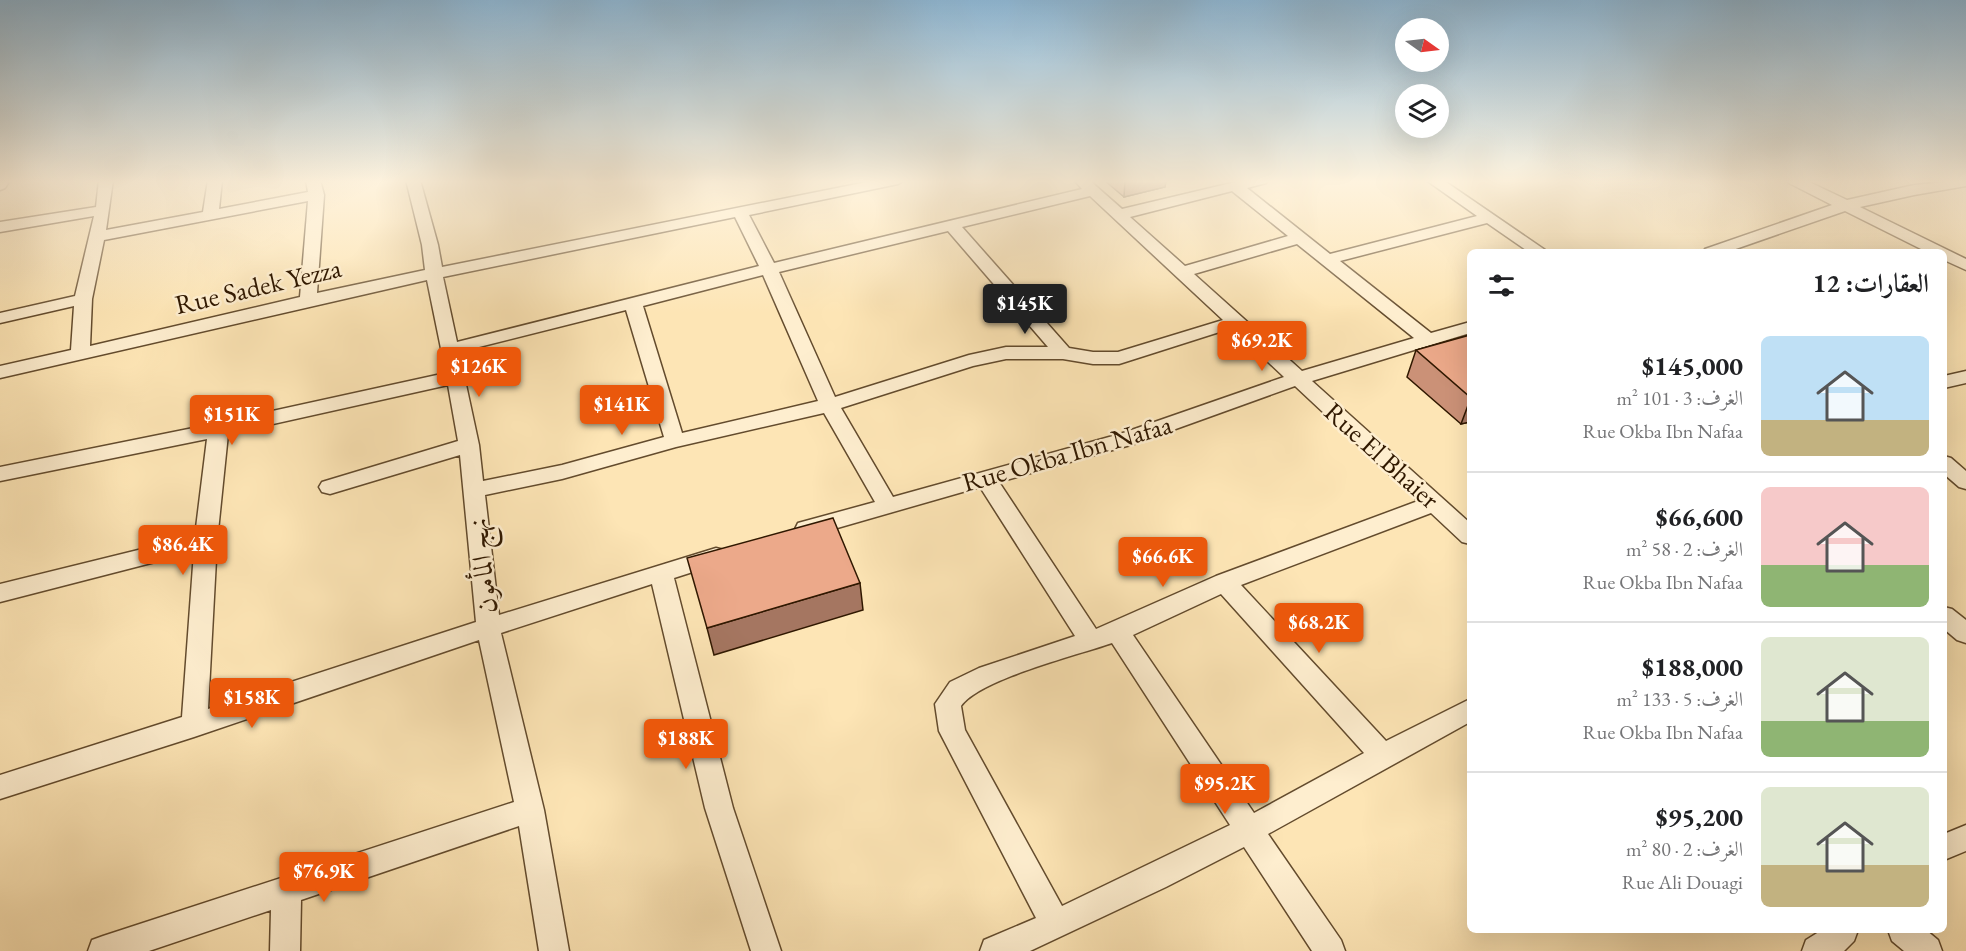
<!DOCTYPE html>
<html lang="ar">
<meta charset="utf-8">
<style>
body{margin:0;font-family:"EB Garamond",Amiri,serif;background:#f6f6f6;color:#202124;direction:rtl;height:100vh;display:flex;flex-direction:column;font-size:22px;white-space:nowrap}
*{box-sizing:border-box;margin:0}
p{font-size:20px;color:#757577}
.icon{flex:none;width:33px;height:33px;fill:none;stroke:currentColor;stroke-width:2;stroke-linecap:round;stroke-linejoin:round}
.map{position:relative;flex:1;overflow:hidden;direction:ltr}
.side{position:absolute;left:1467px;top:249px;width:480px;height:684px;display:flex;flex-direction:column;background:#fff;border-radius:9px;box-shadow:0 6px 24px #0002;direction:rtl}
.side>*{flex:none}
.needle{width:39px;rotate:104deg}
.tools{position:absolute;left:1395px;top:18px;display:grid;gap:12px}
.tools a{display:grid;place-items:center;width:54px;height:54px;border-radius:50%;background:#fff;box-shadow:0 6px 24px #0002;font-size:30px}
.price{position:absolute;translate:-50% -51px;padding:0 14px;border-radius:6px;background:#ea580c;color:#fff;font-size:20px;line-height:39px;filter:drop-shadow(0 2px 3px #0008)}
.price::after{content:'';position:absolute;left:50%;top:36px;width:18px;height:14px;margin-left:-9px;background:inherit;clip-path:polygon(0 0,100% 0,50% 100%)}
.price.current{background:#222;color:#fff}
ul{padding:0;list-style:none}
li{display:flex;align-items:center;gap:18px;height:150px;padding:0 18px}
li+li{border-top:2px solid #e0e0e0}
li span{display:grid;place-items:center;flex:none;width:168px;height:120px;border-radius:9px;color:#555}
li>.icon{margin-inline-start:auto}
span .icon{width:72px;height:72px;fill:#fffc;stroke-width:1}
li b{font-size:26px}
h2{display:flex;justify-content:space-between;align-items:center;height:72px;padding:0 18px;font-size:26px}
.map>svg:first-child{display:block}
</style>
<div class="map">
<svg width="1966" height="951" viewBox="0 0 1966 951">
<rect width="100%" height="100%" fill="#fde5b5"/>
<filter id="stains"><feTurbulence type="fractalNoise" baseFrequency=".00333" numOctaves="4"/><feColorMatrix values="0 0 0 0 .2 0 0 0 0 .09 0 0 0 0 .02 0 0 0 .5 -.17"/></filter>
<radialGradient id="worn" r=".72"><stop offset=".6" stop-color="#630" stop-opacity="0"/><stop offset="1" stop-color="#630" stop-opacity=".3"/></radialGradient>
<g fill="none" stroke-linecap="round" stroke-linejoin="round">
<defs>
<path id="minor" d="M0,180H10L5,188L0,190Z
M99,180H113L106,230L203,212L208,180H222L219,209L308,192L306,180H320L324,195L317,293L425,270L422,245L406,180H420L438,245L442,267L877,180H905L898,184L749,215L774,263L1082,189L1076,182L1077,180H1089L1122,209L1244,180H1268L1266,183L1247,188L1330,254L1477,216L1426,180H1443L1548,252H1529L1487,223L1340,261L1431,333L1470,322V333L1312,381L1470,523V544L1462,542L1431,513L1241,585L1386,741L1470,699V722L1268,834L1341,940L1345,951H1312L1244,847L1166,887L1030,951H980L984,940L1036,918L939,731L935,704L950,682L979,668L1075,636L980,487L806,537L798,535L795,529L798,523L875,502L824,413L676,447L562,479L485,495L499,615L716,548L724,550L727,556L724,562L674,578L733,808L781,951H751L705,808L652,584L501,633L544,810L569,951H539L519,826L301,900L300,951H270L271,910L149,951H88L92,940L103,936L514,802L479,640L194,737L0,799V775L182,717L194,552L0,602V584L195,536L207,439L0,481V467L218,423L446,373L427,280L0,378V366L71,350L74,306L0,323V313L75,296L94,216L0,232V222L96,207ZM1232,191L1288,236L1185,266L1130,217ZM1090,196L1223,320L1118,352H1093L1069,348L962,227ZM308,201L300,297L90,346L92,299L104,240ZM735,217L759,266L457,342L443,277ZM948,231L1048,347H1006L969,355L835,397L779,272ZM1297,244L1414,338L1302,371L1194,274ZM763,275L818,401L682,433L643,306ZM626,310L664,437L562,465L483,481L479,445L459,352ZM1232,328L1284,377L1120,434L893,497L841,408L973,366L1006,359H1063L1093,364H1119ZM448,385L458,441L322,482L319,487L322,492L330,494L460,455L476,622L208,709L217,541L228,434ZM1295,386L1418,501L1216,576L1096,629L999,482L1134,444ZM1221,594L1364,753L1254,813L1133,635ZM1112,643L1230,825L1062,906L965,730L961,706C980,679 1078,655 1112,643Z
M1787,180H1805L1847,200L1914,185L1966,180V186L1914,195L1860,207L1966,259V270L1944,260V252H1927L1845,211L1727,252H1703L1705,249L1832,205L1789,183Z
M1966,371V383L1944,388V376Z
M1944,456L1951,458L1966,471V489L1959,487L1944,474Z
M1944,607L1952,609L1966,620V643L1957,640L1944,629Z
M1966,825V851L1944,860V834Z
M1822,930H1858L1854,941L1844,951H1802L1806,940Z
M1888,930H1926L1938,940L1942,951H1904L1892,941Z"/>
</defs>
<use href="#minor" stroke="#634b2d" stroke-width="3"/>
<use href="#minor" fill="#feeecf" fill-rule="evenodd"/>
</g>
<path fill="#cb9177" stroke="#301800" stroke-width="1.5" d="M1104,180H1166L1165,187L1124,197Z
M1470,335V422L1461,424L1407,377L1416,350Z"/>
<path fill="#a57661" stroke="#301800" stroke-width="1.5" d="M1125,180H1166L1165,187L1124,197Z
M1470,400V422L1461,424Z
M860,583L863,610L714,655L707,628Z"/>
<path fill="#eca98a" stroke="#301800" stroke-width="1.5" d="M1470,335V397L1416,350Z
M833,518L860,583L707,628L687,558Z"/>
<linearGradient id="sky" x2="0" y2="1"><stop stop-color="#8db7d5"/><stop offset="0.58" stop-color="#fef3de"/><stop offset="1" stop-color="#fef3de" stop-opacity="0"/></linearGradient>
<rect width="1966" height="313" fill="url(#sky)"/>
<g text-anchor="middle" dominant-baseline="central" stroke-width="5" stroke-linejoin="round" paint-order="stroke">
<g font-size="27" fill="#301800" stroke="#feeecf">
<text transform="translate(258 286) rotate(-13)">Rue Sadek Yezza</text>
<text transform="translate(1067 453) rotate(-16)">Rue Okba Ibn Nafaa</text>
<text transform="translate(1382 455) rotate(42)">Rue El Bhaier</text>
<text transform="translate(482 566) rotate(-96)">نهج المأمون</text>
</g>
</g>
<rect width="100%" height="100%" filter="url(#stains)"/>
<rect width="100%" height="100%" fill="url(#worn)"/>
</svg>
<div class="tools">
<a><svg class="needle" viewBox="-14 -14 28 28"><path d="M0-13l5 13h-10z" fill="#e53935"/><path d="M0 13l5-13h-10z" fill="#757577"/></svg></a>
<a><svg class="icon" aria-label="layers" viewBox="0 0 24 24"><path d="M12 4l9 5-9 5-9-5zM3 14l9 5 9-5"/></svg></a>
</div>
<b class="price current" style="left:1025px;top:335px">$145K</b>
<b class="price" style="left:1262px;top:372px">$69.2K</b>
<b class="price" style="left:479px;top:398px">$126K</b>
<b class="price" style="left:622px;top:436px">$141K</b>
<b class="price" style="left:232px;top:446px">$151K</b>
<b class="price" style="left:183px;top:576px">$86.4K</b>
<b class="price" style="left:1163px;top:588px">$66.6K</b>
<b class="price" style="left:1319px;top:654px">$68.2K</b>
<b class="price" style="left:252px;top:729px">$158K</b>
<b class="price" style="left:686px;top:770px">$188K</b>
<b class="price" style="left:1225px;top:815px">$95.2K</b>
<b class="price" style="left:324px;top:903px">$76.9K</b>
<section class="side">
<h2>العقارات: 12<svg class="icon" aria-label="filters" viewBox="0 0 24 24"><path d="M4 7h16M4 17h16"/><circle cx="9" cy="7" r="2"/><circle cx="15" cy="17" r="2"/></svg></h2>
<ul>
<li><span style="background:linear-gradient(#bfe0f5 70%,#c2b280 0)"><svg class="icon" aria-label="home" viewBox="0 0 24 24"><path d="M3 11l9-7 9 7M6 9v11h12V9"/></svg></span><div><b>$145,000</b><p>الغرف: 3 · 101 m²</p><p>Rue Okba Ibn Nafaa</p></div></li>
<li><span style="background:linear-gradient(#f6c9c9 65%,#8fb573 0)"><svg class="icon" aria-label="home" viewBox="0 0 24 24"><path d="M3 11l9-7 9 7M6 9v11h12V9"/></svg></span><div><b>$66,600</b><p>الغرف: 2 · 58 m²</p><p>Rue Okba Ibn Nafaa</p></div></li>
<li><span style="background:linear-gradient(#dfe7d0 70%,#8fb573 0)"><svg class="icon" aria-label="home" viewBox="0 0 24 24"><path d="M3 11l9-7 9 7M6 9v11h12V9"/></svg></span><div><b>$188,000</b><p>الغرف: 5 · 133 m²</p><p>Rue Okba Ibn Nafaa</p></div></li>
<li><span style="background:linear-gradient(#dfe7d0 65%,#c2b280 0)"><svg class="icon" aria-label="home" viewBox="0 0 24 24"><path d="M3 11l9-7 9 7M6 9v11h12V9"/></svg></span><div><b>$95,200</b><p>الغرف: 2 · 80 m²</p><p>Rue Ali Douagi</p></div></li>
</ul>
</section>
</div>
